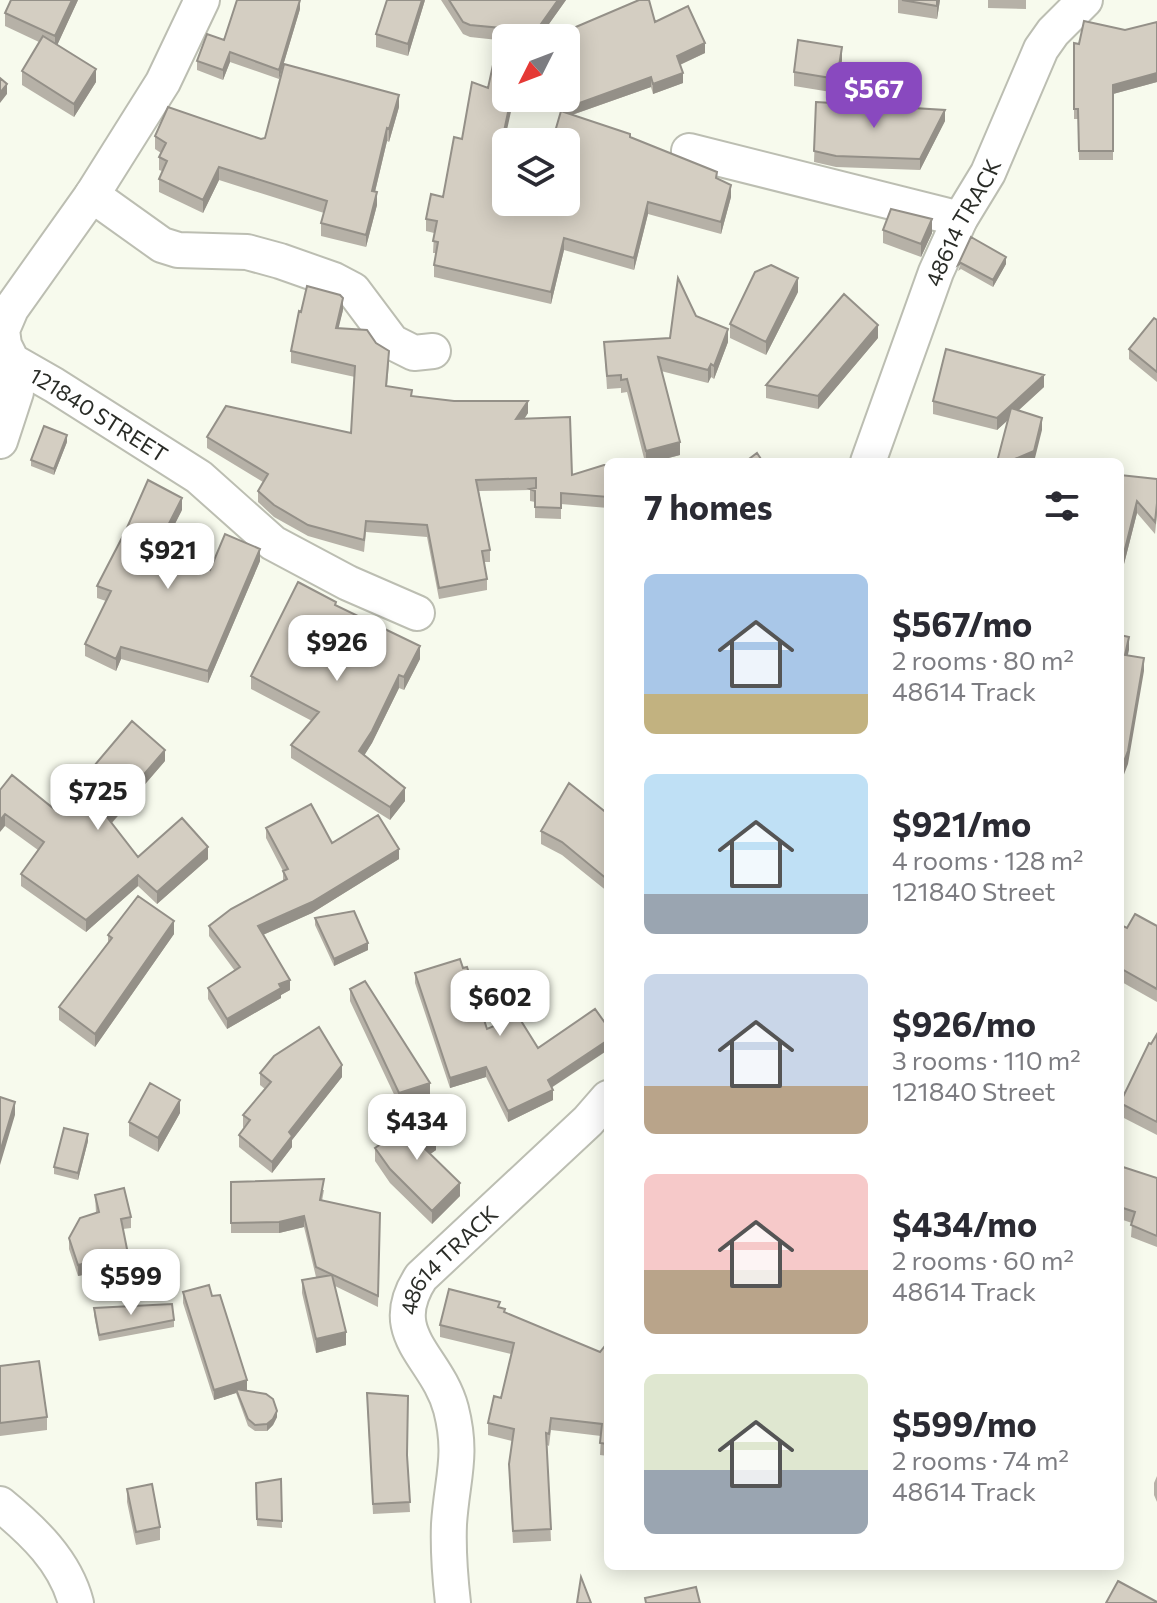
<!DOCTYPE html>
<meta charset="utf-8">
<style>
body{margin:0;font-family:Commissioner,sans-serif;background:#f2f2f3;color:#2b2b33;height:100vh;display:flex;flex-direction:column;font-size:30px;white-space:nowrap}
*{box-sizing:border-box;margin:0}
p{font-size:26px;color:#7c7c81}
.icon{flex:none;width:44px;height:44px;fill:none;stroke:currentColor;stroke-width:2;stroke-linecap:round;stroke-linejoin:round}
.map{position:relative;flex:1;overflow:hidden}
.sheet{position:absolute;left:604px;top:458px;width:520px;height:1112px;display:flex;flex-direction:column;background:#fff;border-radius:12px;box-shadow:0 4px 20px #0003}
.sheet>*{flex:none}
.needle{width:52px;rotate:228deg}
.controls{position:absolute;left:492px;top:24px;display:grid;gap:16px}
.controls a{display:grid;place-items:center;width:88px;height:88px;border-radius:12px;background:#fff;box-shadow:0 4px 20px #0003;font-size:40px}
.price{position:absolute;translate:-50% -68px;padding:0 18px;border-radius:16px;background:#fff;color:#222;font-size:26px;line-height:52px;filter:drop-shadow(0 2px 4px #0008)}
.price::after{content:'';position:absolute;left:50%;top:48px;width:24px;height:18px;margin-left:-12px;background:inherit;clip-path:polygon(0 0,100% 0,50% 100%)}
.price.on{background:#8949bf;color:#fff}
ul{padding:0;list-style:none}
li{display:flex;align-items:center;gap:24px;height:200px;padding:0 40px}
li span{display:grid;place-items:center;flex:none;width:224px;height:160px;border-radius:12px;color:#555}
li>.icon{margin-inline-start:auto}
span .icon{width:96px;height:96px;fill:#fffc;stroke-width:1}
li b{font-size:34px}
h2{display:flex;justify-content:space-between;align-items:center;height:96px;padding:0 40px;font-size:34px}
.map>svg:first-child{display:block}
</style>
<div class="map">
<svg width="1157" height="1603" viewBox="0 0 1157 1603">
<rect width="100%" height="100%" fill="#f7faed"/>
<g fill="none" stroke-linecap="round" stroke-linejoin="round">
<defs>
<g id="minor">
<path id="s1" d="M202,0L163,82L92,195L11,309L2,330L4,345L12,361L54,385L199,477L273,543L348,583L417,613"/>
<path d="M689,151L960,219"/>
<path d="M92,195L162,245L178,250L247,252L280,261L334,280L353,290L392,342L414,353L433,351"/>
<path d="M0,441L16,392L12,361"/>
<path id="s2" d="M868,462L936,272L960,219L988,173L1041,49L1053,32L1085,0"/>
<path d="M0,1504C33,1531 65,1561 76,1603"/>
<path id="s3" d="M453,1603C450,1577 448,1550 449,1524C452,1478 463,1456 451,1409C437,1356 383,1335 421,1277L588,1121L608,1098"/>
</g>
</defs>
<use href="#minor" stroke="#bcbeb2" stroke-width="38"/>
<use href="#minor" stroke="#fff" stroke-width="34"/>
</g>
<path fill="#b6b1a7" d="M78,0L57,45L96,82L74,117L22,85V71L39,42L5,26V13Z
M425,0L408,56L376,47V34Z
M441,0H566L539,38H506V136L566,202L563,112L573,74L566,71V38L655,22L705,53L680,65L683,83L653,94L651,87L572,115L630,137L717,179L731,197L721,234L648,214L634,270L564,250L551,304L434,277V265L436,253H433L434,233L426,231V219L443,197L462,139L488,88L498,40L470,37L463,34Z
M898,0H940L937,19L898,13Z
M988,0H1026V9L988,8Z
M300,9L279,79L230,62L223,80L197,70V61L224,40Z
M1157,22V82L1113,94V160H1079L1078,119H1074V43L1079,44Z
M842,60L837,93L794,86V72Z
M816,102L945,121L920,170L836,167L814,162Z
M399,107L389,142L387,141L375,192L377,205L366,247L321,236V223L324,213L219,180L203,213L159,192V179L162,171L159,170V157L161,153L155,149V136L261,139Z
M883,230L932,233L921,257L883,243Z
M971,237L1006,264L993,287L961,269L958,271Z
M798,292L766,355L730,338V324Z
M343,310L338,328L389,363L387,386L412,396L528,413L524,419L572,475L608,465V508L561,504V519L535,518V502L530,501V490L479,491L490,550V562H484L487,579V590L439,599L427,537L366,532L364,552L308,536L274,517L258,502V491L263,482L207,448V437L351,433L355,377L291,363V351Z
M696,316L728,342L714,379L711,377L708,383L661,371L680,455L653,462H645L627,392L621,393V388L607,389L604,342L670,338Z
M1157,320V382L1129,359V349Z
M878,338L818,409L766,398V385Z
M1044,387L1018,411L1042,430L1008,420L997,430L933,414V401Z
M67,442L54,475L31,466V460Z
M1120,475L1157,479V515L1155,534L1137,513L1124,564L1120,563Z
M182,510L162,549L210,570L260,561L208,683L121,659L116,671L85,656V644L106,601L97,598V586Z
M336,605L420,659L404,690L399,688L372,743L364,755L405,801L390,820L291,758V745L312,721L251,689V676Z
M165,761L112,823L138,857L208,859L157,904L138,886L86,932L21,886V874L38,850L5,826L0,790L59,813Z
M608,814V892L562,855L541,844V831Z
M266,828L399,859L312,913L263,935L290,990L281,995V998L227,1029L208,999V988L235,971L209,936V926L283,881V871L266,838Z
M315,918L368,950L334,966L315,925Z
M1157,926V1002L1120,981V927L1127,928Z
M174,934L95,1047L59,1020V1007L108,943V935Z
M463,968L487,1029L538,1048L552,1088L553,1100L508,1122L486,1077L450,1088L415,983V973Z
M350,989L430,1095L399,1105L350,1001Z
M1157,1034V1135L1120,1116V1100Z
M260,1073L342,1077L292,1140V1147L272,1173L239,1147V1135L244,1128L243,1127V1115L265,1089L260,1085Z
M180,1113L158,1152L129,1136V1122Z
M387,1132L436,1150L430,1154L460,1196L432,1224L390,1183L375,1161V1148L387,1139Z
M88,1141L78,1180L54,1174V1167Z
M1120,1177L1157,1178V1247L1131,1237L1132,1223L1120,1219Z
M231,1182L324,1190L322,1201L380,1213L378,1307L335,1286L346,1345L316,1353L302,1293V1280L316,1277L304,1227L279,1233H231Z
M95,1195L131,1217V1228L123,1229L128,1265L78,1276L69,1249V1238L96,1213Z
M183,1292L247,1390L245,1391L277,1417L273,1425L267,1431H255L248,1426L236,1393L214,1400L183,1303Z
M500,1307L505,1313L600,1352L608,1342V1456L600,1455L601,1436L551,1430L549,1446L547,1445L551,1541L513,1543L509,1476L512,1441L488,1435V1423L501,1398L511,1354L440,1337V1325Z
M94,1308L174,1320V1327L99,1341L94,1315Z
M0,1366L47,1417V1430L0,1436Z
M367,1402L407,1458L410,1512L373,1514Z
M1157,1476V1502L1154,1495V1483Z
M281,1479L282,1528L257,1526L256,1483Z
M127,1489L160,1527V1540L136,1545L127,1502Z"/>
<path fill="#949088" d="M72,0H78L55,50V36Z
M300,0V9L279,79V70Z
M422,0H425L408,56V44Z
M558,0H566L539,38H531Z
M937,0H940L937,19Z
M705,43V53L677,66V56Z
M842,47V60L837,93V79Z
M230,52V62L223,80V70Z
M96,69V82L74,117V104Z
M683,73V83L653,94V84Z
M1157,73V82L1113,94V85Z
M651,77V87L563,118V109Z
M7,84V94L0,103V93Z
M399,95V107L389,142V129Z
M511,98H514L503,148V136Z
M945,110V121L920,170V159Z
M387,128V141L372,204V191Z
M219,167V180L203,213V200Z
M731,185V197L721,234V222Z
M377,192V205L366,247V235Z
M648,202V214L634,270V258Z
M932,219V233L921,257V244Z
M564,238V250L551,304V292Z
M1006,257V264L993,287V280Z
M798,278V292L766,355V342Z
M343,298V310L336,339V328Z
M878,325V338L818,409V396Z
M728,329V342L714,379V366Z
M711,364V377L708,383V370Z
M1044,375V387L997,430V418Z
M528,401V413L516,431V419Z
M1042,418V430L1034,462H1010Z
M67,435V442L54,475V469Z
M680,442V455L653,462H646V451Z
M182,498V510L157,559V547Z
M1137,501V513L1124,564V553Z
M260,549V561L208,683V671Z
M1129,637V650L1125,667V655Z
M420,646V659L404,690V677Z
M121,647V659L116,671V659Z
M1144,658V671L1128,764L1120,785V772Z
M399,675V688L372,743L359,764V751Z
M165,750V761L107,828V817Z
M405,788V801L390,820V807Z
M5,814V826L0,832V820Z
M208,847V859L157,904V892Z
M399,849V859L312,913L258,937V926Z
M138,875V886L86,932V920Z
M174,921V934L95,1047V1034Z
M368,943V950L334,966V959Z
M290,980V990L281,995V998L227,1029V1019L279,984Z
M608,1040V1050L548,1090V1080Z
M342,1065V1077L292,1140V1147L272,1173V1162L289,1132Z
M486,1067V1077L450,1088V1078Z
M430,1083V1095L399,1105V1093Z
M553,1090V1100L508,1122V1111Z
M180,1100V1113L158,1152V1138Z
M15,1102V1115L0,1165V1152Z
M88,1134V1141L78,1180V1173Z
M436,1137V1150L422,1160V1146Z
M460,1183V1196L432,1224V1211Z
M304,1216V1227L279,1233V1222Z
M128,1254V1265L78,1276V1265Z
M346,1332V1345L316,1353V1339Z
M247,1380V1390L238,1393L236,1389V1393L214,1400V1390Z
M277,1411V1417L273,1425L267,1431V1424Z"/>
<path fill="#d4cec2" stroke="#949088" stroke-width="2" d="M11,0H72L55,36L5,13Z
M237,0H300L279,70L230,52L223,70L197,61L207,34L224,40Z
M387,0H422L408,44L376,34Z
M449,0H558L531,38H506V98H511L503,136L530,142H506V202H566V142H552L561,111L630,134V137L717,172L716,178L731,185L721,222L648,202L634,258L564,238L551,292L434,265L438,242L433,241L437,221L426,219L431,194L443,197L454,137L462,139L472,82L488,88L501,28L470,25L463,22Z
M639,0H649L655,22L688,6L705,43L677,56L683,73L653,84L651,77L563,109L576,66L566,62V38H550Z
M902,0H937V6Z
M1084,21L1125,30L1157,22V73L1113,85V151H1079L1078,109H1074V43L1079,44Z
M43,36L96,69L74,104L22,71Z
M798,40L842,47L837,79L794,72Z
M284,64L399,95L389,129L387,128L372,191L377,192L366,235L321,223L327,201L219,167L203,200L159,179L167,161L159,157L166,143L155,136L168,107L261,139L265,138Z
M0,78L7,84L0,93Z
M816,102L945,110L920,159L836,156L814,151Z
M891,209L932,219L921,244L883,230Z
M971,237L1006,257L993,280L961,263L958,265Z
M771,265L798,278L766,342L730,324L755,272Z
M678,278L696,316L728,329L714,366L711,364L708,370L658,357L680,442L646,451L627,379L621,380V375L607,376L604,342L670,338Z
M307,286L340,295L343,298L336,328L367,330L376,343L389,351L386,386L412,390L411,396L454,401H528L516,419L570,417L572,475L604,465H608V497L561,493V508L535,507V491L530,489L536,488V478L476,480L490,550L482,551L487,579L439,588L427,525L366,521L364,540L308,525L274,505L258,491L268,474L207,437L226,406L351,433L355,366L291,351L299,311L301,312Z
M844,294L878,325L818,396L766,385Z
M1154,318L1157,320V372L1129,349Z
M946,349L1044,375L997,418L933,401Z
M1011,408L1042,418L1034,451L1010,461L1020,462H997Z
M44,426L67,435L54,469L31,460Z
M757,453L763,462H745Z
M1120,475L1157,479V503L1155,522L1137,501L1124,553L1120,552Z
M148,480L182,498L157,547L210,570L225,534L260,549L208,671L121,647L116,659L85,644L111,591L97,586L126,530Z
M298,582L336,602L335,605L420,646L404,677L399,675L372,731L359,751L405,788L390,807L291,745L319,712L251,676Z
M1120,635L1129,637L1125,655L1144,658L1128,751L1120,772Z
M132,721L165,750L107,817L138,857L182,818L208,847L157,892L138,875L86,920L21,874L44,842L5,814L0,820V790L12,775L59,813L94,766Z
M569,783L608,814V880L562,842L541,831Z
M311,804L332,843L378,815L399,849L312,902L258,926L290,980L279,984L281,988L227,1019L208,988L240,967L209,926L231,909L287,879L283,871L288,869L266,828Z
M138,896L174,921L95,1034L59,1007L112,938L108,935Z
M354,911L368,943L334,959L315,918Z
M1135,914L1157,926V989L1120,968V927L1121,925L1127,928Z
M460,959L463,968L467,967L487,1029L518,1016L538,1048L595,1009L608,1027V1040L548,1080L553,1090L508,1111L486,1067L450,1078L415,973Z
M365,981L430,1083L399,1093L350,989Z
M319,1027L342,1065L289,1132L292,1136L272,1162L239,1135L250,1120L243,1115L271,1082L260,1073L274,1056Z
M1157,1034V1122L1120,1103L1149,1043L1151,1044Z
M150,1083L180,1100L158,1138L129,1122Z
M0,1097L15,1102L0,1152Z
M420,1115L436,1137L422,1146L460,1183L432,1211L390,1169L375,1148L391,1137L387,1132Z
M64,1128L88,1134L78,1173L54,1167Z
M1123,1167L1157,1178V1236L1131,1225L1135,1212L1120,1207V1177Z
M324,1179L320,1200L380,1213L378,1296L316,1267L304,1216L279,1222L231,1223V1182Z
M124,1188L131,1217L121,1219L128,1254L78,1265L69,1238L80,1218L99,1212L95,1195Z
M332,1275L346,1332L316,1339L302,1280Z
M209,1285L212,1296L220,1295L247,1380L214,1390L183,1292Z
M449,1289L500,1302L498,1307L505,1309L504,1312L600,1352L608,1342V1444L600,1443L602,1424L551,1418L549,1434L546,1433L551,1529L513,1531L509,1464L514,1429L488,1423L494,1396L501,1398L514,1343L440,1325Z
M172,1304L174,1320L99,1335L94,1308Z
M39,1361L47,1417L0,1423V1366Z
M236,1389L266,1394L273,1399L277,1411L273,1419L267,1424L255,1425L248,1419Z
M367,1393L408,1396L407,1455L410,1502L373,1504Z
M281,1479L282,1521L257,1519L256,1483Z
M152,1484L160,1527L136,1532L127,1489Z
M581,1577L591,1603H577Z
M1118,1581L1157,1602V1603H1106Z
M696,1587L700,1603H646L645,1598Z"/>
<g text-anchor="middle" dominant-baseline="central" stroke-width="7" stroke-linejoin="round" paint-order="stroke">
<g font-size="22" fill="#2a2c27" stroke="#fff">
<text stroke="none"><textPath href="#s2" startOffset="258">48614 TRACK</textPath></text>
<text stroke="none"><textPath href="#s1" startOffset="522">121840 STREET</textPath></text>
<text stroke="none"><textPath href="#s3" startOffset="370">48614 TRACK</textPath></text>
</g>
</g>
</svg>
<div class="controls">
<a><svg class="needle" viewBox="-14 -14 28 28"><path d="M0-13l5 13h-10z" fill="#e53935"/><path d="M0 13l5-13h-10z" fill="#7c7c81"/></svg></a>
<a><svg class="icon" aria-label="layers" viewBox="0 0 24 24"><path d="M12 4l9 5-9 5-9-5zM3 14l9 5 9-5"/></svg></a>
</div>
<b class="price on" style="left:874px;top:130px">$567</b>
<b class="price" style="left:168px;top:591px">$921</b>
<b class="price" style="left:337px;top:683px">$926</b>
<b class="price" style="left:98px;top:832px">$725</b>
<b class="price" style="left:500px;top:1038px">$602</b>
<b class="price" style="left:417px;top:1162px">$434</b>
<b class="price" style="left:131px;top:1317px">$599</b>
<section class="sheet">
<h2>7 homes<svg class="icon" aria-label="filters" viewBox="0 0 24 24"><path d="M4 7h16M4 17h16"/><circle cx="9" cy="7" r="2"/><circle cx="15" cy="17" r="2"/></svg></h2>
<ul>
<li><span style="background:linear-gradient(#a9c7e8 75%,#c2b280 0)"><svg class="icon" aria-label="home" viewBox="0 0 24 24"><path d="M3 11l9-7 9 7M6 9v11h12V9"/></svg></span><div><b>$567/mo</b><p>2 rooms · 80 m²</p><p>48614 Track</p></div></li>
<li><span style="background:linear-gradient(#bfe0f5 75%,#9aa5b1 0)"><svg class="icon" aria-label="home" viewBox="0 0 24 24"><path d="M3 11l9-7 9 7M6 9v11h12V9"/></svg></span><div><b>$921/mo</b><p>4 rooms · 128 m²</p><p>121840 Street</p></div></li>
<li><span style="background:linear-gradient(#c9d6e8 70%,#b9a48a 0)"><svg class="icon" aria-label="home" viewBox="0 0 24 24"><path d="M3 11l9-7 9 7M6 9v11h12V9"/></svg></span><div><b>$926/mo</b><p>3 rooms · 110 m²</p><p>121840 Street</p></div></li>
<li><span style="background:linear-gradient(#f6c9c9 60%,#b9a48a 0)"><svg class="icon" aria-label="home" viewBox="0 0 24 24"><path d="M3 11l9-7 9 7M6 9v11h12V9"/></svg></span><div><b>$434/mo</b><p>2 rooms · 60 m²</p><p>48614 Track</p></div></li>
<li><span style="background:linear-gradient(#dfe7d0 60%,#9aa5b1 0)"><svg class="icon" aria-label="home" viewBox="0 0 24 24"><path d="M3 11l9-7 9 7M6 9v11h12V9"/></svg></span><div><b>$599/mo</b><p>2 rooms · 74 m²</p><p>48614 Track</p></div></li>
</ul>
</section>
</div>
